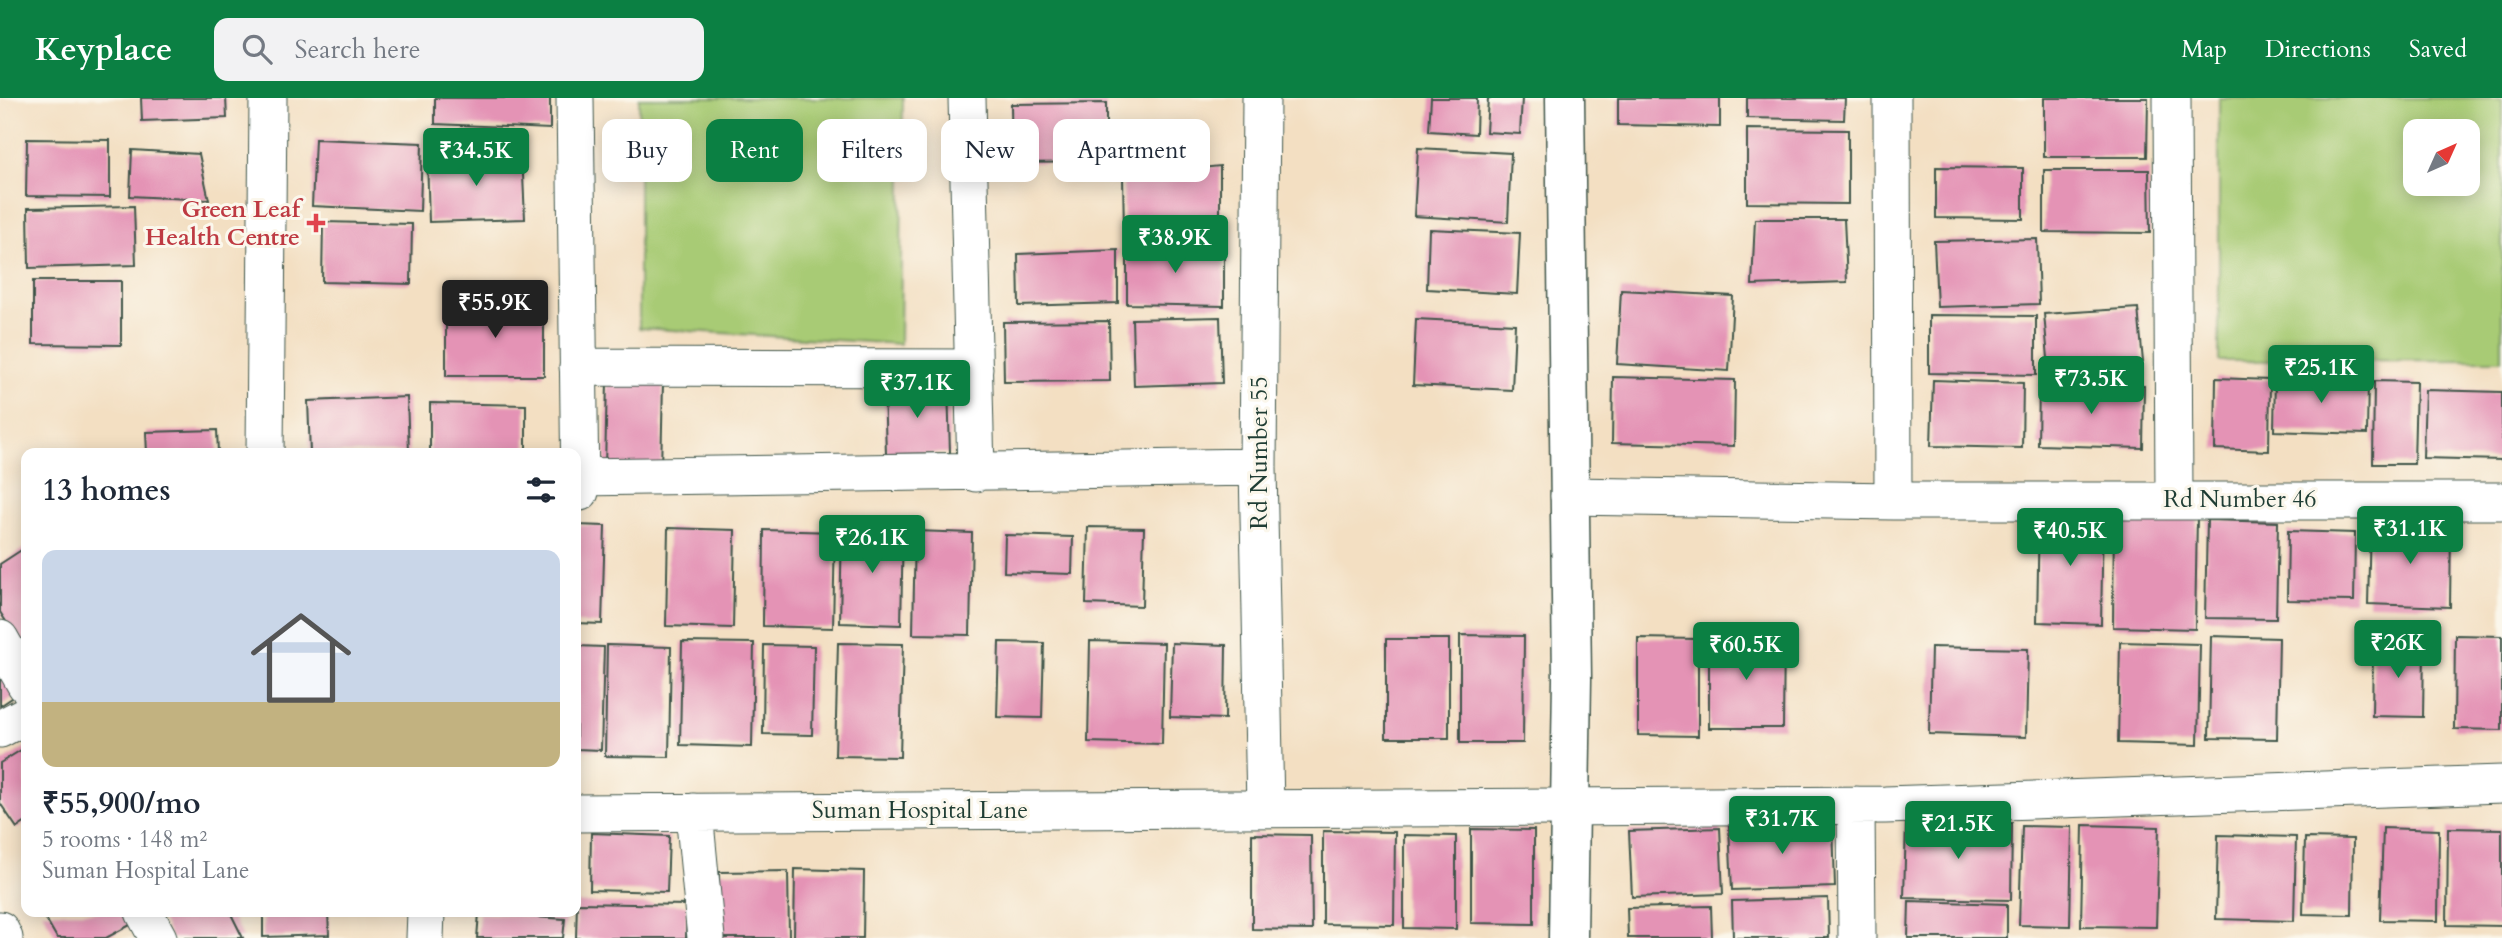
<!DOCTYPE html>
<meta charset="utf-8">
<style>
body{margin:0;font-family:Cardo,serif;background:#f2f2f3;color:#1f2937;height:100vh;display:flex;flex-direction:column;font-size:26px;white-space:nowrap}
*{box-sizing:border-box;margin:0}
p{font-size:23px;color:#747a83}
.icon{flex:none;width:38px;height:38px;fill:none;stroke:currentColor;stroke-width:2;stroke-linecap:round;stroke-linejoin:round}
.map{position:relative;flex:1;overflow:hidden}
.panel{position:absolute;left:21px;top:350px;width:560px;height:469px;display:flex;flex-direction:column;background:#fff;border-radius:14px;box-shadow:0 4px 18px #0003}
.panel>*{flex:none}
.guide{position:absolute;left:602px;top:21px;width:665px;height:63px;display:flex;gap:14px}
.needle{width:46px;rotate:45deg}
.fabs{position:absolute;left:2403px;top:21px;display:grid;gap:14px}
.fabs a{display:grid;place-items:center;width:77px;height:77px;border-radius:14px;background:#fff;box-shadow:0 4px 18px #0003;font-size:35px}
.price{position:absolute;translate:-50% -60px;padding:0 16px;border-radius:7px;background:#0b8043;color:#fff;font-size:23px;line-height:46px;filter:drop-shadow(0 2px 4px #0008)}
.price::after{content:'';position:absolute;left:50%;top:42px;width:21px;height:16px;margin-left:-10px;background:inherit;clip-path:polygon(0 0,100% 0,50% 100%)}
.price.selected{background:#222;color:#fff}
ul{padding:0;list-style:none}
li{display:grid;align-content:center;gap:14px;height:371px;padding:0 21px}
li+li{border-top:2px solid #e0e1e3}
li span{display:grid;place-items:center;height:217px;border-radius:14px;color:#555}
li>.icon{margin-inline-start:auto}
span .icon{width:126px;height:126px;fill:#fffc;stroke-width:1}
li b{font-size:30px}
h2{display:flex;justify-content:space-between;align-items:center;height:84px;padding:0 21px;font-size:30px}
.chip{padding:0 24px;border-radius:14px;background:#fff;box-shadow:0 4px 18px #0003;font-size:24px;line-height:63px}
.chip.selected{background:#0b8043;color:#fff}
header{display:flex;align-items:center;gap:42px;box-sizing:border-box;height:98px;padding:0 35px;background:#0b8043;color:#fff}
header strong{font-size:33px}
nav{display:flex;gap:38px;margin-inline-start:auto;font-size:24px}
.search{width:490px;height:63px;background:#f2f2f3;display:flex;align-items:center;gap:18px;box-sizing:border-box;padding:0 24px;border-radius:14px;color:#747a83;font-size:26px}
.map>svg:first-child{display:block}
</style>
<header>
<strong>Keyplace</strong>
<div class="search"><svg class="icon" aria-label="search" viewBox="0 0 24 24"><circle cx="10" cy="10" r="6"/><path d="M15 15l6 6"/></svg>Search here</div>
<nav><a>Map</a><a>Directions</a><a>Saved</a></nav>
</header>
<div class="map">
<svg width="2502" height="840" viewBox="0 0 2502 840">
<rect width="100%" height="100%" fill="#fbf7ec"/>
<filter id="ink" filterUnits="userSpaceOnUse"><feTurbulence type="fractalNoise" baseFrequency=".0143" numOctaves="2"/><feDisplacementMap in="SourceGraphic" scale="14" xChannelSelector="R" yChannelSelector="G"/><feConvolveMatrix kernelMatrix="1 2 1 2 8 2 1 2 1" color-interpolation-filters="sRGB"/></filter>
<filter id="wash" filterUnits="userSpaceOnUse"><feTurbulence type="fractalNoise" baseFrequency=".00686" numOctaves="4" result="noise"/><feDisplacementMap in="SourceGraphic" scale="28" xChannelSelector="R" yChannelSelector="G"/><feGaussianBlur stdDeviation="1.57" result="paint"/><feColorMatrix in="noise" values="0 0 0 0 0 0 0 0 0 0 0 0 0 0 0 0 0 1.4 0 .05"/><feComposite in="paint" operator="in"/></filter>
<g filter="url(#wash)">
<rect width="100%" height="100%" fill="#f3dfc2"/>
<path fill="#a8cb74" stroke="#648454" stroke-width="2" fill-rule="evenodd" d="M639,0H903L900,246L639,230Z
M2219,0H2502V262L2219,263ZM2415,33H2468V86H2415Z"/>
<g id="blocks">
<path fill="#e493b5" d="M141,0H226L227,20L142,23Z
M435,0H550V31L435,26Z
M1431,0H1477L1476,36L1429,33Z
M1488,0H1522L1520,36L1486,34Z
M1618,0H1720V29L1618,27Z
M1747,0H1845L1844,22L1747,20Z
M2044,0H2148L2147,59H2044Z
M1106,5V64L1012,65L1011,6Z
M1747,31L1848,32V106L1747,105Z
M27,41L110,42V99L26,98Z
M315,41L422,45L420,113L312,108Z
M1418,50L1511,55L1508,124L1414,118Z
M132,52L199,56L209,102L130,98Z
M522,55L525,121L429,124L427,58Z
M1220,68V134H1124L1123,78Z
M1936,69L2023,70V121L1936,120Z
M2044,72H2149L2150,135L2044,134Z
M134,108L136,167L29,170L28,110Z
M1755,121H1844L1847,184L1752,187Z
M323,124L412,126L411,186L322,184Z
M1429,131L1520,135L1517,196L1427,191Z
M2037,141L2039,206L1937,209L1934,143Z
M1127,146L1224,149V208L1127,206Z
M1118,152V205L1019,208L1018,156Z
M33,183H121V247L33,246Z
M1621,192L1733,198L1729,273L1617,266Z
M446,207H544V278H446Z
M2138,210L2143,264L2049,271L2044,216Z
M1929,217L2036,218V277L1929,275Z
M1220,219L1222,285L1134,288L1132,221Z
M1416,221L1515,226L1512,292L1413,287Z
M1109,223L1110,283L1004,284L1003,224Z
M1613,279L1735,282L1734,348L1612,345Z
M2275,279L2368,281L2367,336L2274,333Z
M2216,280L2270,282L2269,353L2215,351Z
M1933,282L2023,285L2022,350L1931,348Z
M607,283L663,284L661,372L605,370Z
M2374,283L2416,284L2414,366H2373Z
M2039,286L2144,288L2143,350L2038,347Z
M948,288L950,355L886,356L884,290Z
M2425,292L2502,294V362L2423,360Z
M407,299L409,355H310L308,303Z
M430,305L526,307V355H430Z
M217,332L218,355H147L146,334Z
M2039,415L2103,416L2101,526L2037,524Z
M2114,416L2197,418L2195,531L2113,529Z
M2207,422L2278,424L2276,521L2205,520Z
M576,427L605,428L602,526L576,525Z
M2370,427L2451,429L2450,509L2368,506Z
M842,428L903,429L901,527L840,525Z
M1088,429L1144,430L1142,508L1086,506Z
M668,430L735,432L733,530L666,528Z
M764,432L835,434L833,530L763,528Z
M915,433L972,435L970,537L913,536Z
M2288,433L2355,435L2354,503L2287,502Z
M1005,437L1073,439L1072,476L1004,474Z
M26,449V555L0,514V466Z
M1460,537L1524,538L1523,645H1460Z
M2455,537L2502,538V632L2454,631Z
M2211,538L2279,540L2277,641L2209,640Z
M1709,539H1784L1783,630H1709Z
M1638,540L1698,541V638L1638,637Z
M1386,541H1449V640H1386Z
M1090,543L1164,545L1162,646L1088,644Z
M682,544L754,545L752,649L680,647Z
M999,544L1044,545L1042,620L997,619Z
M2120,544L2200,546L2198,647L2118,645Z
M838,545L903,546L900,659L835,658Z
M1172,545L1226,547L1225,621L1170,619Z
M2373,546L2424,547L2423,619L2372,618Z
M607,547L671,549L669,659L605,658Z
M764,547L814,548L812,637L763,636Z
M576,548L604,549L601,652L576,651Z
M1931,549L2028,551L2026,639L1929,636Z
M0,568L18,596L0,608Z
M26,649V724L17,730L0,705V665Z
M1906,723L2012,725L2011,802L1904,800Z
M1833,725L1835,789L1732,792L1729,728Z
M2083,727L2159,729L2156,829L2081,828Z
M2022,728L2072,729L2070,828L2019,827Z
M1720,730L1723,796L1632,799L1629,733Z
M2383,730L2439,732L2438,823L2380,822Z
M2448,730L2502,731V828L2447,827Z
M1471,731L1534,732V826L1471,825Z
M1323,733L1395,734L1394,827L1323,826Z
M591,735L669,738L667,794L590,792Z
M1252,736L1311,737L1312,832L1252,831Z
M1404,737L1456,738V831L1404,830Z
M2218,737L2296,739L2294,823L2216,821Z
M2305,740L2353,741L2352,817L2303,816Z
M795,771L864,773L863,840H794Z
M788,773L789,840H720L719,774Z
M1828,800L1829,840H1733L1732,803Z
M1909,803L2007,806V840H1908Z
M577,805L687,807L686,840H576Z
M1711,808L1712,840H1628L1627,810Z
M42,814H125L132,826L106,840H57Z
M172,814H230L243,840H171L161,819Z
M263,814H328L329,837L263,839Z
M479,815L565,821L563,840H477Z"/>
</g>
</g>
<g filter="url(#ink)">
<use href="#blocks" fill-opacity="0" stroke="#3f5549" stroke-width="2"/>
<g fill="none" stroke-linecap="round" stroke-linejoin="round">
<defs>
<path id="minor" d="M575,0L580,394H576
M967,0L976,375
M1261,0L1258,369L1265,710
M2172,0L2174,401
M578,269L974,270
M265,355L268,0
M578,379L1258,369
M1569,398L1893,403L1892,0
M1893,403H2502
M0,541L26,587
M0,631L26,617
M1856,707L1857,840
M694,714L706,840
M576,715L1885,707L2502,686
M144,814L158,840
M0,832L4,840
M425,840L426,814"/>
<path id="tertiary" d="M1565,0L1572,581L1568,840"/>
</defs>
<use href="#minor" stroke="#3f5549" stroke-width="39"/>
<use href="#tertiary" stroke="#3f5549" stroke-width="41"/>
<use href="#minor" stroke="#fff" stroke-width="37"/>
<use href="#tertiary" stroke="#fff" stroke-width="38"/>
</g>
</g>
<path fill="#e0444e" stroke="#fbf7ec" stroke-width="2.5" d="M312.5 114.5h7v7h7v7h-7v7h-7v-7h-7v-7h7z"/>
<g text-anchor="middle" dominant-baseline="central" stroke-width="6" stroke-linejoin="round" paint-order="stroke">
<g font-size="24" font-weight="bold" fill="#be3a42" stroke="#fbf7ec" text-anchor="end">
<text x="300" y="111">Green Leaf<tspan x="300" dy="28">Health Centre</tspan></text>
</g>
<g font-size="24" fill="#1f3d34" stroke="#fbf7ec">
<text transform="translate(1259 355) rotate(-90)">Rd Number 55</text>
<text x="2240" y="401">Rd Number 46</text>
<text x="920" y="712">Suman Hospital Lane</text>
</g>
</g>
</svg>
<div class="fabs">
<a><svg class="needle" viewBox="-14 -14 28 28"><path d="M0-13l5 13h-10z" fill="#e53935"/><path d="M0 13l5-13h-10z" fill="#747a83"/></svg></a>
</div>
<b class="price" style="left:476px;top:90px">₹34.5K</b>
<b class="price" style="left:1175px;top:177px">₹38.9K</b>
<b class="price selected" style="left:495px;top:242px">₹55.9K</b>
<b class="price" style="left:2321px;top:307px">₹25.1K</b>
<b class="price" style="left:2091px;top:318px">₹73.5K</b>
<b class="price" style="left:917px;top:322px">₹37.1K</b>
<b class="price" style="left:2410px;top:468px">₹31.1K</b>
<b class="price" style="left:2070px;top:470px">₹40.5K</b>
<b class="price" style="left:872px;top:477px">₹26.1K</b>
<b class="price" style="left:2398px;top:582px">₹26K</b>
<b class="price" style="left:1746px;top:584px">₹60.5K</b>
<b class="price" style="left:1782px;top:758px">₹31.7K</b>
<b class="price" style="left:1958px;top:763px">₹21.5K</b>
<div class="guide">
<a class="chip">Buy</a>
<a class="chip selected">Rent</a>
<a class="chip">Filters</a>
<a class="chip">New</a>
<a class="chip">Apartment</a>
</div>
<section class="panel">
<h2>13 homes<svg class="icon" aria-label="filters" viewBox="0 0 24 24"><path d="M4 7h16M4 17h16"/><circle cx="9" cy="7" r="2"/><circle cx="15" cy="17" r="2"/></svg></h2>
<ul>
<li><span style="background:linear-gradient(#c9d6e8 70%,#c2b280 0)"><svg class="icon" aria-label="home" viewBox="0 0 24 24"><path d="M3 11l9-7 9 7M6 9v11h12V9"/></svg></span><div><b>₹55,900/mo</b><p>5 rooms · 148 m²</p><p>Suman Hospital Lane</p></div></li>
</ul>
</section>
</div>
